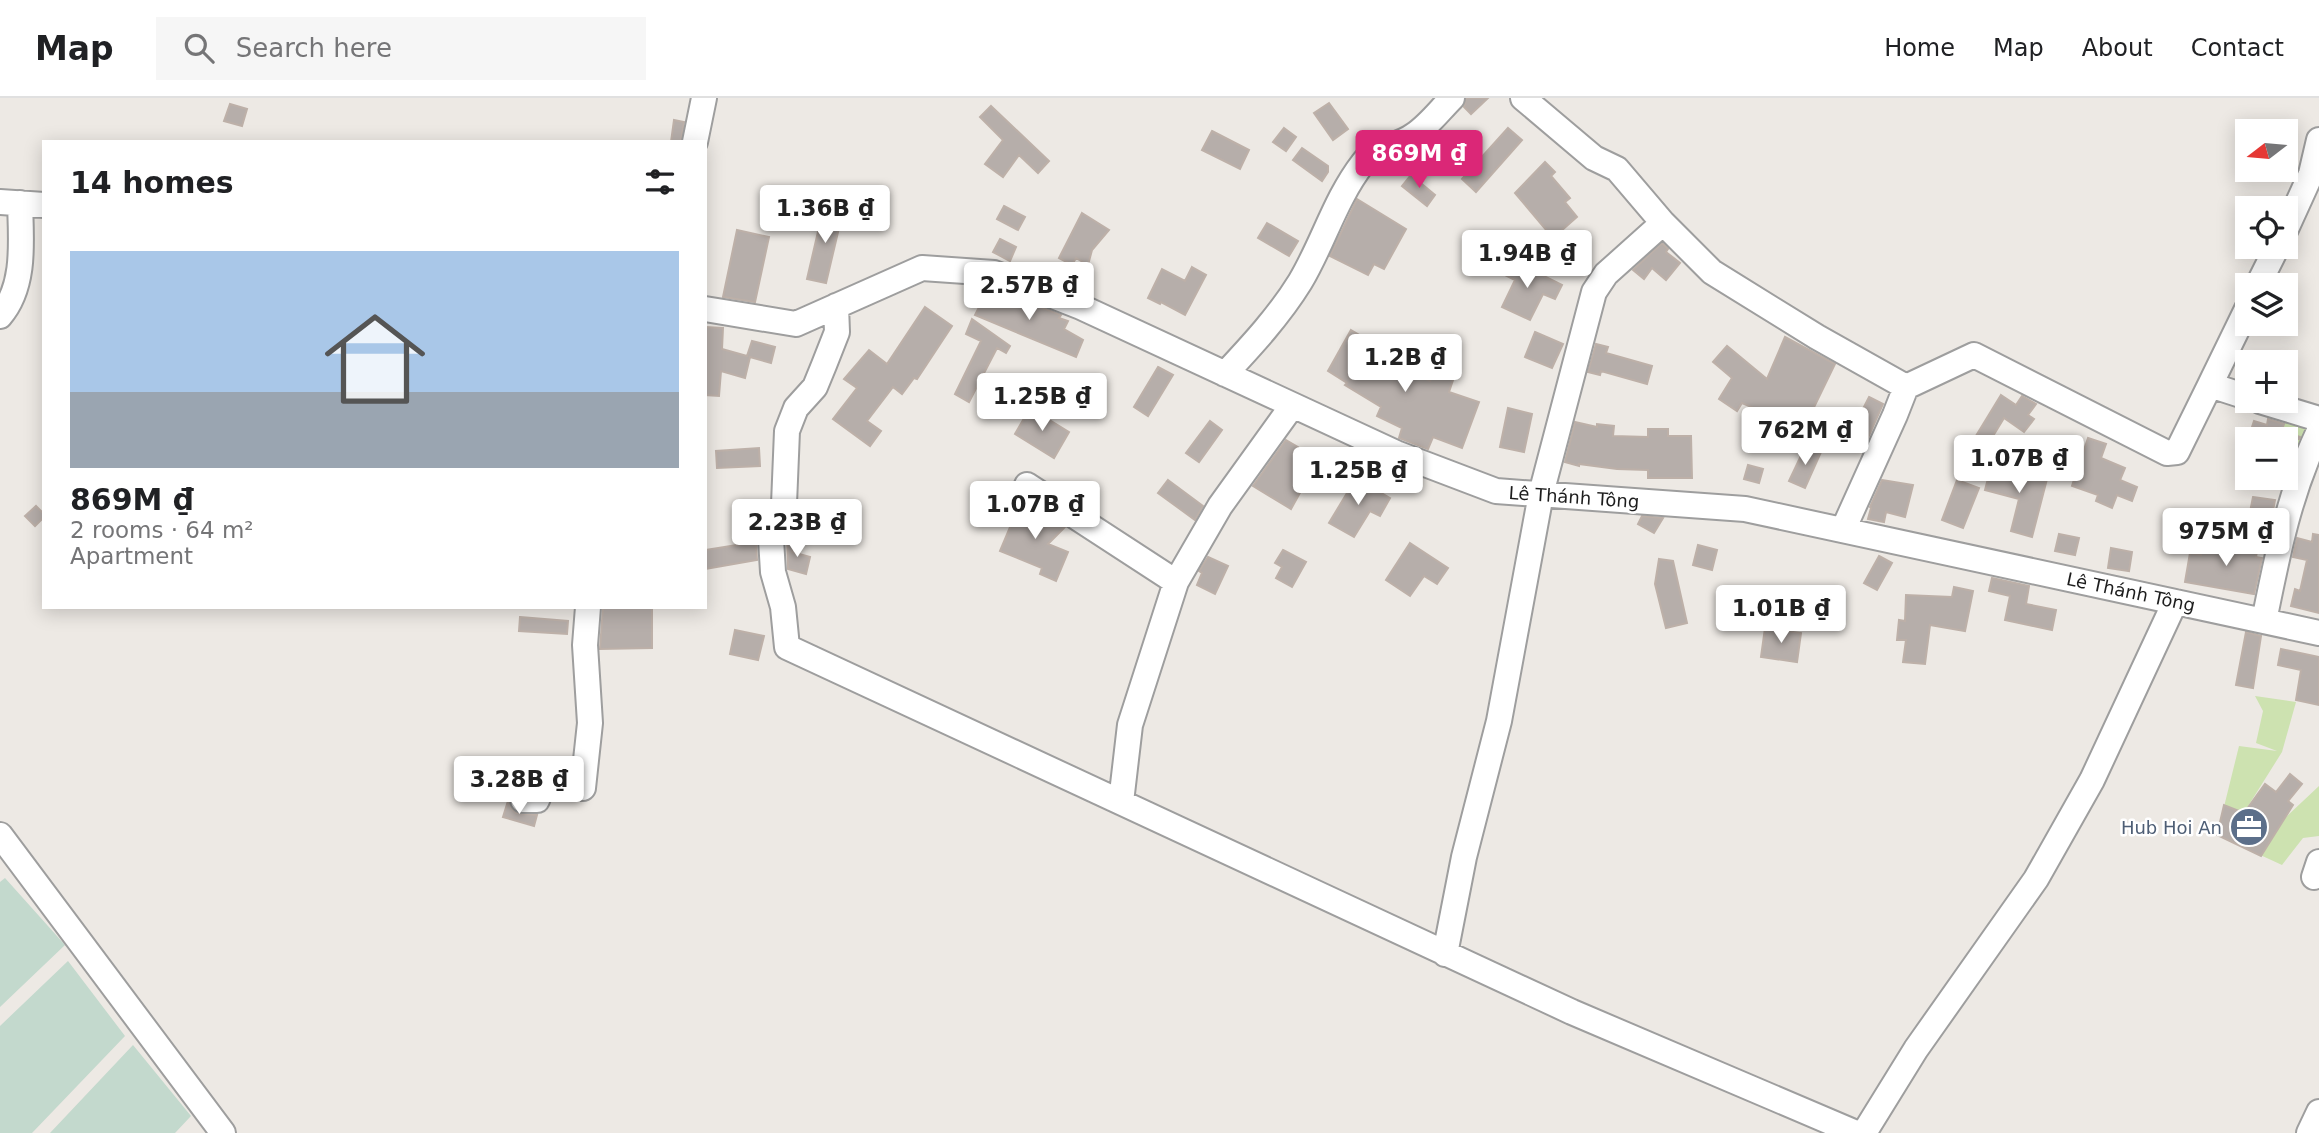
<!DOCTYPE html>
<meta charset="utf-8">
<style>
body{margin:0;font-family:"DejaVu Sans",sans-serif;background:#f6f6f6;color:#202124;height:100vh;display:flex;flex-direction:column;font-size:26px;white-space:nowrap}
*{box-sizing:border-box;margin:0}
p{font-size:23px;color:#757577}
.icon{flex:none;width:38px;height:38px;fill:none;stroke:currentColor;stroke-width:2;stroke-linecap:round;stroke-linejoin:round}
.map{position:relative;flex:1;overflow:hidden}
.panel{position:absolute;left:42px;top:42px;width:665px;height:469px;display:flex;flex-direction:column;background:#fff;border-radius:0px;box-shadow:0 4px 18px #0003}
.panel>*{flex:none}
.needle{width:46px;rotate:254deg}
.tools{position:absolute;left:2235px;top:21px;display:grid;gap:14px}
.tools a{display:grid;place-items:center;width:63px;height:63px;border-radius:0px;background:#fff;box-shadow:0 4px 18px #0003;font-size:35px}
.price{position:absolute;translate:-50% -60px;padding:0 16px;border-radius:7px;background:#fff;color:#222;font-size:23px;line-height:46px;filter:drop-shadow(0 2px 4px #0008)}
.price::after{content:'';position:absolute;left:50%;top:42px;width:21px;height:16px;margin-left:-10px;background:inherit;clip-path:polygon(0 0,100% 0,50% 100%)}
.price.selected{background:#db2777;color:#fff}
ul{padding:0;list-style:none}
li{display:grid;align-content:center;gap:14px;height:371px;padding:0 28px}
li+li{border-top:2px solid #e0e0e0}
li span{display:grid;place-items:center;height:217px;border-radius:0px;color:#555}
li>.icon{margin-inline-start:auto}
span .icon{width:126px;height:126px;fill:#fffc;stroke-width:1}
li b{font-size:30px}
h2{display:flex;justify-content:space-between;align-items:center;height:84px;padding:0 28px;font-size:30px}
header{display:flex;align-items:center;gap:42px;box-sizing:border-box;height:98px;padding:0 35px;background:#fff;border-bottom:2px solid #e0e0e0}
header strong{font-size:33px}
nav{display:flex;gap:38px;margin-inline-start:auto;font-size:24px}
.search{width:490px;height:63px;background:#f6f6f6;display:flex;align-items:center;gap:18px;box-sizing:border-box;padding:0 24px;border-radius:0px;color:#757577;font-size:26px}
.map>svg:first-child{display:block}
</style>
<header>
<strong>Map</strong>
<div class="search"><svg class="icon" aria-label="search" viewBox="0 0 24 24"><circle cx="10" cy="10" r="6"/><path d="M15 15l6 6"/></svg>Search here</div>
<nav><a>Home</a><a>Map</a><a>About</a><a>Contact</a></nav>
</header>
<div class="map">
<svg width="2319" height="1035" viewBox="0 0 2319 1035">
<rect width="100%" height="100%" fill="#ede9e4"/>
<path fill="#cde2b0" d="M2288,312L2319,321L2295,388L2257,382V380H2286V341H2277Z
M2255,598L2296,604L2282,654L2245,713L2272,732L2319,688V738L2303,740L2282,767L2217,737L2239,648L2277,653L2256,645L2263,613Z"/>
<path fill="#c3d9cd" d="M5,780L65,847L0,909V784Z
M68,863L125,938L32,1035H0V928Z
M133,947L191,1018L175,1035H50Z"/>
<path fill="#b6aeaa" stroke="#bdb0a8" stroke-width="2" d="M1466,0H1488L1471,16L1464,9Z
M1329,5L1348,31L1333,42L1314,15Z
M230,6L247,11L242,28L224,23Z
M991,8L1049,63L1038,75L1019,57L1003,79L985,66L1003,42L980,19Z
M674,22L684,24L681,44H671Z
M1284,30L1296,39L1286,53L1273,44Z
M1508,30L1522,42L1476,94L1462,81Z
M1212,33L1249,52L1240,71L1202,52Z
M1302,50L1328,68V74L1322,83L1293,62Z
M1545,64L1555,74L1551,78L1570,100L1565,104L1577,119L1553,140L1515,95Z
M1411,77L1435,97L1427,108L1402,88Z
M1357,101L1406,131L1384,171L1374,166L1368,177L1330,158Z
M824,108L843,113L826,185L807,181Z
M1004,108L1025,119L1018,132L997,121Z
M1082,115L1109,132L1092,152L1088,167L1076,160L1072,167L1059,160Z
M1267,125L1298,143L1289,158L1258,140Z
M737,132L769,139L755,204L723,199Z
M1000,141L1016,149L1010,163L993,154Z
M1662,145L1668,151L1666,154L1680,165L1666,182L1652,170L1644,181L1633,172Z
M1510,161L1562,187L1555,201L1543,196L1530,222L1502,209L1515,182L1503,176Z
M1192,169L1206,177L1185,217L1161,204L1160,206L1148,200L1162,171L1185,183Z
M988,192L1002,200L1004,195L1061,217L1059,220L1068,223L1064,231L1083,242L1076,259L975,217Z
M925,209L952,228L917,281L914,280L902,296L893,289L867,323L881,333L870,348L833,321L857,290L844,281L869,252L887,266Z
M972,221L1010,248L1006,255L997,250L969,304L955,296L981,243L966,236Z
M705,229L723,230L722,251L747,258L752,243L775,249L771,265L750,259L745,280L721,273L719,298L705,297Z
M1351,232L1392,256L1388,262L1430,283L1434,272L1454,279L1449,294L1479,304L1462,350L1433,339L1428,351L1399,340L1402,330L1377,318L1381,309L1345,287L1347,285L1328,273Z
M1535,234L1563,246L1552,270L1525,259Z
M1785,239L1835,266L1804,330L1785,320L1784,323L1742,305L1737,313L1719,301L1732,280L1713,264L1727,248L1767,281Z
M1596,246L1608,249L1606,255L1652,268L1647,286L1601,273L1600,277L1588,274Z
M1158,269L1173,277L1148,318L1134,309Z
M2001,297L2016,307L2022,298L2036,306L2028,317L2034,321L2024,334L2004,320L1987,348L1974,341Z
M1869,299L1883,306L1864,349L1848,340Z
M1030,310L1069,334L1054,360L1015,336Z
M1508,310L1532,316L1524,354L1500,349Z
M2268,321L2284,326L2282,332L2300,339L2299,341H2258L2249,338L2254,323L2267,327Z
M1210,323L1222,332L1199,364L1186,355Z
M1575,324L1597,329V326L1614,328L1613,338L1648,339V331H1668V338H1691L1692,380H1648V372L1617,371L1579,366V368L1565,364Z
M2088,340L2106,346L2101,360L2125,370L2120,382L2137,389L2132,403L2117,397L2112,410L2096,403L2098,397L2072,388Z
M1286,342L1298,349L1295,354L1316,366L1291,411L1253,388Z
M1806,347L1821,354L1805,390L1789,383Z
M759,350L760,368L717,370L716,353Z
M1992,365L2047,381L2032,439L2011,433L2019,401L1985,392Z
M1748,367L1763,371L1759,385L1744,381Z
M1356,380L1390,400L1380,418L1370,413L1354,439L1329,425Z
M1168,382L1203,408L1195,422L1158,395Z
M1882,382L1913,387L1905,419L1886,414L1884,424L1868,421L1871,410L1870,409Z
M1957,382L1979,390L1963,430L1942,422Z
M2253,399L2275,402L2271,423L2249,419Z
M1021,403L1065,429L1048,446L1068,454L1056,483L1040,476L1042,470L1000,453Z
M36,408L44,416V419L35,428L25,418Z
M1642,418L1663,420L1654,435L1638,426Z
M2059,436L2079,440L2075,457L2055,453Z
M2313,436L2319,437V515L2291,508L2295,491L2300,493L2307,462L2293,459L2297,440L2312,444Z
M787,440L795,442L792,454L810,459L806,476L788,471Z
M756,444L757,462L705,471V452Z
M1410,445L1448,470L1437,486L1424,478L1410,498L1386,482Z
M2239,445L2258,448L2256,459L2262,460L2254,496L2185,484L2190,455L2201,457L2203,446L2238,453Z
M1698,447L1717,452L1712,472L1693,467Z
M2111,450L2132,454L2129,473L2108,470Z
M1283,452L1306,464L1292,489L1276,480L1282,469L1275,465Z
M1879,458L1892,465L1877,492L1864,485Z
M1208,459L1228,468L1215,496L1197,487L1202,475L1199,473Z
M1659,461L1673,463L1687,525L1666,530L1655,486Z
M1992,480L2029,488L2026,506L2056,512L2052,532L2005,522L2010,498L1989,493Z
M1954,489L1973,493L1965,533L1930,527L1925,566L1903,564L1906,542H1897L1899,522L1905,523L1906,497L1952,499Z
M603,509H652V550L600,551Z
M520,519L568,523L567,536L519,533Z
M1765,530L1801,535L1797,564L1761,559Z
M735,532L764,538L758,562L730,556Z
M2246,534L2261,538L2253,590L2236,587Z
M2281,551L2319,559V607L2296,602L2301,572L2278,567Z
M2290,676L2302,686L2288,703L2293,707L2261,758L2217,737L2224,707L2244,715L2265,686L2276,694Z
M508,703L511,710L516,715L537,717L534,728L503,719Z"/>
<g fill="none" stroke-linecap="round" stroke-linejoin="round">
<defs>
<path id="minor" d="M1523,0L1594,60L1617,71L1663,125L1712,174L1817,239L1906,289L1974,257L2167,355L2177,354L2210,287L2247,299
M695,44L704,0
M0,104L44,107
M2286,131L2311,76L2319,42
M2258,187L2277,149
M836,208L837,234L824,267L815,289L796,310L787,333L784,406L771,441L773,474L783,509L787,549L1572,914L1856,1035
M705,211L796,226L922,170L994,175L1081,209L1396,355L1496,393L1745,411L2319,535
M0,218C26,188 21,142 20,105
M1225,276C1252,247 1279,218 1300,184C1323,146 1335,101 1363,65C1375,49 1398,49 1414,37C1428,28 1440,12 1452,0
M2210,287L2247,211
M2260,303L2319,321
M1027,387L1176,484
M1843,432L1895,317L1906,289
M2264,523C2278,454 2289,396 2319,333
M523,702H537L547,677L583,690L590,625L585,547L588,509
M1121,704L1130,627L1176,484L1220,408L1292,308
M0,737L223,1035
M2314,779L2319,764
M1445,856L1464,759L1499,623L1541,396L1594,194L1606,176L1663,125
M1864,1035L1916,951L2036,781L2092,682L2175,504
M2309,1035L2319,1014"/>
</defs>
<use href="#minor" stroke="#9e9e9e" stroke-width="28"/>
<use href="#minor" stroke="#fff" stroke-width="24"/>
</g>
<defs>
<symbol id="office-disc" viewBox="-11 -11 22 22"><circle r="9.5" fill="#5c6f8a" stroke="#fff"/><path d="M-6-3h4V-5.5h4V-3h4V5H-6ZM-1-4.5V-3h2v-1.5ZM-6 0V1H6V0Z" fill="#fff"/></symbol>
</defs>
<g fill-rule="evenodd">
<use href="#office-disc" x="2227" y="707" width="44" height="44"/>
</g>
<g text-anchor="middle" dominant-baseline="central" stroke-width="5" stroke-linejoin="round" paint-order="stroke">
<g font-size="18" fill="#1d1d1d" stroke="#fff">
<text transform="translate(1574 399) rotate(4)">Lê Thánh Tông</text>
<text transform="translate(2131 494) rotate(12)">Lê Thánh Tông</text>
</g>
<g font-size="18" fill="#4e5e75" stroke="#fff" text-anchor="end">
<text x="2222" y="729">Hub Hoi An</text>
</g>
</g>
</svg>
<div class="tools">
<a><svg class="needle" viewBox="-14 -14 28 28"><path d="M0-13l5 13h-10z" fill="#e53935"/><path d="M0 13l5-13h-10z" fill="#757577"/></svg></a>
<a><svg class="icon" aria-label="locate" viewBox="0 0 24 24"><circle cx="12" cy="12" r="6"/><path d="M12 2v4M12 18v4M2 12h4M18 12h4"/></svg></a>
<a><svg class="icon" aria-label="layers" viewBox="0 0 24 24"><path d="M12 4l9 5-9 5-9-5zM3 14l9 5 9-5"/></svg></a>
<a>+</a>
<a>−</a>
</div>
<b class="price selected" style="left:1419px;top:92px">869M ₫</b>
<b class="price" style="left:825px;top:147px">1.36B ₫</b>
<b class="price" style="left:1527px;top:192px">1.94B ₫</b>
<b class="price" style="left:1029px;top:224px">2.57B ₫</b>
<b class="price" style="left:1405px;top:296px">1.2B ₫</b>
<b class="price" style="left:1042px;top:335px">1.25B ₫</b>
<b class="price" style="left:1805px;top:369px">762M ₫</b>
<b class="price" style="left:2019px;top:397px">1.07B ₫</b>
<b class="price" style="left:1358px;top:409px">1.25B ₫</b>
<b class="price" style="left:1035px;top:443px">1.07B ₫</b>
<b class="price" style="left:797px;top:461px">2.23B ₫</b>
<b class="price" style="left:2226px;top:470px">975M ₫</b>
<b class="price" style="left:1781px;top:547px">1.01B ₫</b>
<b class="price" style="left:519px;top:718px">3.28B ₫</b>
<section class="panel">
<h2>14 homes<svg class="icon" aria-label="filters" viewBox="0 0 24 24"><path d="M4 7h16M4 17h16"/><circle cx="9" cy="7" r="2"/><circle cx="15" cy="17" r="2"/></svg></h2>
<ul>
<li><span style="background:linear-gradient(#a9c7e8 65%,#9aa5b1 0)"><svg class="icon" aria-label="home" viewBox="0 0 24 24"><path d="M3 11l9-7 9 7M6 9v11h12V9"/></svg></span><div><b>869M ₫</b><p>2 rooms · 64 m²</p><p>Apartment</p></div></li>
</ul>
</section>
</div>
